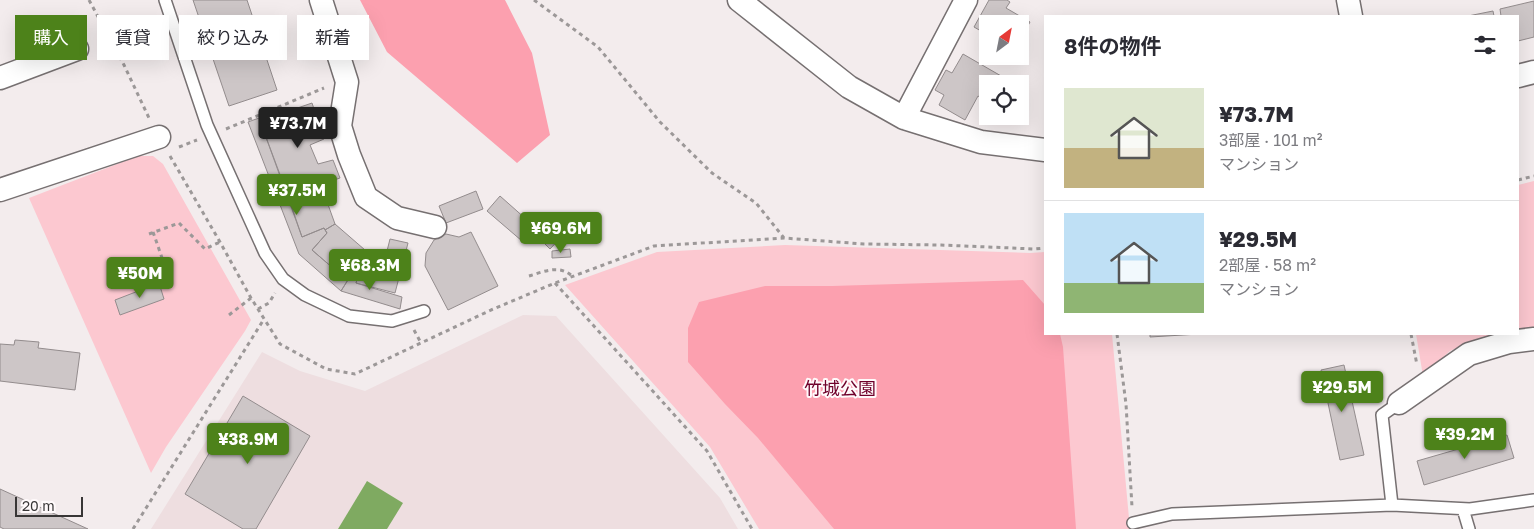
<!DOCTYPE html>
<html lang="ja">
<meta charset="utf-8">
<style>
body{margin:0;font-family:"Golos Text","Noto Sans JP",sans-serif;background:#f7f7f7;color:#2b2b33;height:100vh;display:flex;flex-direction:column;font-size:19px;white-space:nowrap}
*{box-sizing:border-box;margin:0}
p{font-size:16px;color:#7c7c81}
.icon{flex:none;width:28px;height:28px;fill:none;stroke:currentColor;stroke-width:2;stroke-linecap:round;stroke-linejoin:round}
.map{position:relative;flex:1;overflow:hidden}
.sheet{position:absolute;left:1044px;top:15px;width:475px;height:320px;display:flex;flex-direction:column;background:#fff;border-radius:0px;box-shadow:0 5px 20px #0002}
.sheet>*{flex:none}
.top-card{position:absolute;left:15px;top:15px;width:475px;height:45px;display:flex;gap:10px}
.needle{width:32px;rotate:32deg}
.buttons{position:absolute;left:979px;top:15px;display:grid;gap:10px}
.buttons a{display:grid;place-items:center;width:50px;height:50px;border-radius:0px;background:#fff;box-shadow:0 5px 20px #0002;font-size:25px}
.scale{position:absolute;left:15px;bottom:12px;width:68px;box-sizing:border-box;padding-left:5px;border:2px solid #383636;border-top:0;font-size:14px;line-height:18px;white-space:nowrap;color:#383636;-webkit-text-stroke:4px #fffafb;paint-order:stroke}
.price{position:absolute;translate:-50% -42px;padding:0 11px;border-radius:5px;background:#4d821a;color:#fff;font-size:16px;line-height:32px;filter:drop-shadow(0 1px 2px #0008)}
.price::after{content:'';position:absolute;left:50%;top:30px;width:15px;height:11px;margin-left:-8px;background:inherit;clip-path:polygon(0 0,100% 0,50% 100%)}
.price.selected{background:#222;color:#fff}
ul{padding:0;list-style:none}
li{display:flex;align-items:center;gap:15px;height:125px;padding:0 20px}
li+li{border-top:1px solid #e1e1e2}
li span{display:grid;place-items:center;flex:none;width:140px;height:100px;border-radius:0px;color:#555}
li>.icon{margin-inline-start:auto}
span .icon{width:60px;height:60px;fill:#fffc;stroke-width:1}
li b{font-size:21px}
h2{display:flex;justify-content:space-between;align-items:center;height:60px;padding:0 20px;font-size:21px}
.tag{padding:0 18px;border-radius:0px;background:#fff;box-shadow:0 5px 20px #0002;font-size:18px;line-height:45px}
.tag.selected{background:#4d821a;color:#fff}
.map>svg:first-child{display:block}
</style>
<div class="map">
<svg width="1534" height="529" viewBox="0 0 1534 529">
<rect width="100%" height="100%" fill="#f3eced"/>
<path fill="#eedee0" d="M523,315L556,316L720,498L738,529H151L262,352L300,371L365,391Z"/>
<path fill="#fcc8d0" d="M138,156H153L163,164L251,320L245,331L166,447L151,473L29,198Z
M1534,181V330L1518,332V185Z
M785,245L1030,253L1045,252V334H1112L1130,529H759L710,447L565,285L657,252Z
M1416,334H1506L1476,339L1450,351L1423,376Z"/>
<path fill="#fca0af" d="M360,0H505L532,53L550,135L517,163L387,52Z
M1023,280L1045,305V334H1060L1063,347L1076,529H834L758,438L725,404L688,362V328L699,302L765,286H832Z"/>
<path fill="#7faa61" d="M367,481L403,503L387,529H338Z"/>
<path fill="#cdc6c7" stroke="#938c8d" d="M193,0H247L277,90L229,106Z
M989,0H1007L1010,2L1006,8L1030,22L1020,40V24H988V35L974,27Z
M1534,1V37L1518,41V16H1501L1500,9Z
M1493,11L1494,16H1468Z
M963,54L1015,84H988V102L978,96L965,120L939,105L944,95L935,90L946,70L952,73Z
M312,103L324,139L310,145L318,164L333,160L340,178L288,196L260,121Z
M259,118L302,237L324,228L327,233L312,250L341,275L358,258L361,259L341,291L299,254L248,122Z
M321,185L335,224L325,230L324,228L302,237L288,196Z
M476,191L483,209L446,223L439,206Z
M500,196L535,227L522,241L487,211Z
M547,218L564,234L550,249L533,232Z
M335,224L365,250L361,259L358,258L341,275L312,250L327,233L325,230Z
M471,232L498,286L448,310L425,266L426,253L434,240L446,234L459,237Z
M390,239L408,243L395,293L356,283L363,260L361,259L365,250L386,255Z
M570,249L571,257L552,258V251Z
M361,259L363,260L356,283L402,297L400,309L341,291Z
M159,283L164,299L120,315L115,300Z
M1150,334H1199L1150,337Z
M15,340L39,342L38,348L80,353L75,390L0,381V344L14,345Z
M1344,365L1364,455L1340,460L1321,370Z
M243,396L310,436L256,529H243L185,494Z
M1507,435L1514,458L1424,485L1417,461Z
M0,489L88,529H4L0,527Z"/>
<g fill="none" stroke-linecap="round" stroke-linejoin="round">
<defs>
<path id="lane" d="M165,0L207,125L265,253L283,279L305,295L349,316L392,321L424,311
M1392,505L1382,415L1399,403
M1463,509L1469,529
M1133,523L1172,514L1392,505L1470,509L1534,500"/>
<path id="street" d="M321,0L347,82L340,126L349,155L366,197L397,218L435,227
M739,0L849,87L904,118L981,142L1045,150
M1348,0L1351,16
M1518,76L1534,72
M0,78L77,49
M904,118L966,0
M0,190L159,137
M1399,403L1469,354L1509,342L1534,339"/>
</defs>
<use href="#lane" stroke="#767071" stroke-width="14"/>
<use href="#street" stroke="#767071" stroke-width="25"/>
<path stroke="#9c9898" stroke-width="3" stroke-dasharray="4 4" stroke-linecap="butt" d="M89,0L124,65L149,118
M534,0L598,47L660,122L712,173L756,203L784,238
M226,129L324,88
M179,147L197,140
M170,156L220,242L251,298L280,344L326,369L355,374L491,310L555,283L654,246L784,238L864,244L941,245L1035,249L1045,248
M1518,180L1534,176
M153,232L168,275
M149,234L179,223L205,249L220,242
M529,276C543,272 559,264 572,276
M555,283L707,451L752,529
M258,309L269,303L275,293
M229,315L251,298
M414,330L421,343
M1117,334L1126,404L1132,507
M1411,334L1417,365
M133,529L264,319"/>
<use href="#lane" stroke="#fff" stroke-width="11"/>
<use href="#street" stroke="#fff" stroke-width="22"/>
</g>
<g text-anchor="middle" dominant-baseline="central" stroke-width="4" stroke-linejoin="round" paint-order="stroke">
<g font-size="18" fill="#6f002a" stroke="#fffafb">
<text x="840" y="388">竹城公園</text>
</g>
</g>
</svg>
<div class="buttons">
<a><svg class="needle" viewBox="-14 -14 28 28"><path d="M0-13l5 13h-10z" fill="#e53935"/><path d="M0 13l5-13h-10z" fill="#7c7c81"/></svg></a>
<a><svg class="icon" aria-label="locate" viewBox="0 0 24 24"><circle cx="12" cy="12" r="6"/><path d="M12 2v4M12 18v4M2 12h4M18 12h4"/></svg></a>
</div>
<div class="scale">20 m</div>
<b class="price selected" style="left:298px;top:149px">¥73.7M</b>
<b class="price" style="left:297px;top:216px">¥37.5M</b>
<b class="price" style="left:561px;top:254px">¥69.6M</b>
<b class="price" style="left:370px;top:291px">¥68.3M</b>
<b class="price" style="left:140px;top:299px">¥50M</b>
<b class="price" style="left:1342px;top:413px">¥29.5M</b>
<b class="price" style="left:1465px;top:460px">¥39.2M</b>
<b class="price" style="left:248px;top:465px">¥38.9M</b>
<div class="top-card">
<a class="tag selected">購入</a>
<a class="tag">賃貸</a>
<a class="tag">絞り込み</a>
<a class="tag">新着</a>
</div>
<section class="sheet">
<h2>8件の物件<svg class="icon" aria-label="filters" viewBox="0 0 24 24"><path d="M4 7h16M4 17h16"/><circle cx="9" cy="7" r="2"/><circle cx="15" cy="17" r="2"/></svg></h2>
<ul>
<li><span style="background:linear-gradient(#dfe7d0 60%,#c2b280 0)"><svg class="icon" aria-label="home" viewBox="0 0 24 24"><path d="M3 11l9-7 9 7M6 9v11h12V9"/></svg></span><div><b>¥73.7M</b><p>3部屋 · 101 m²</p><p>マンション</p></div></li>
<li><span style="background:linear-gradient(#bfe0f5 70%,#8fb573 0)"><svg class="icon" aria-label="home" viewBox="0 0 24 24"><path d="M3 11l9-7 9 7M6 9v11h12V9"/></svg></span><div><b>¥29.5M</b><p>2部屋 · 58 m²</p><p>マンション</p></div></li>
</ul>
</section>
</div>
